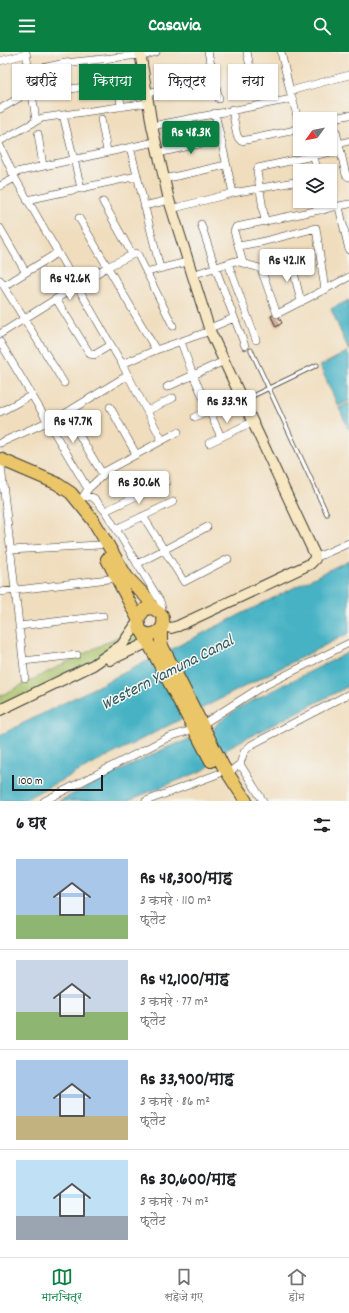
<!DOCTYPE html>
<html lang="hi">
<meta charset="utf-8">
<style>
body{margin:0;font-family:Dekko,"Playpen Sans Deva",sans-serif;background:#f2f2f2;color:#202124;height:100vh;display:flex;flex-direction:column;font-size:15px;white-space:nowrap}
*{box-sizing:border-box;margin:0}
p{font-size:13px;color:#757577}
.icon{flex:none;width:22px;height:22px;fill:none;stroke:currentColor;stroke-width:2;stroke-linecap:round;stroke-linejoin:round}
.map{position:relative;height:749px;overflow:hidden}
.sheet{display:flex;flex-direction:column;background:#fff;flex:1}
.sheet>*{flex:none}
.guide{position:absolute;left:12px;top:12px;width:325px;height:36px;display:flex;gap:8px}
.needle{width:26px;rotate:237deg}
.controls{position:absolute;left:293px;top:60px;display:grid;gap:8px}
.controls a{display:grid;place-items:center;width:44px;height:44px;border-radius:0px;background:#fff;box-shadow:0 1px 3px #0004;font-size:20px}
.scale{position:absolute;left:12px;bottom:10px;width:91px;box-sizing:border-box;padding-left:4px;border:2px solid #1c1c1c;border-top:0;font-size:11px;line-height:14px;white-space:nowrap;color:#1c1c1c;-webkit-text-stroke:3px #f6f6f2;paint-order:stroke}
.price{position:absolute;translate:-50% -34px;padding:0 9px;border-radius:4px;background:#fff;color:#222;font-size:13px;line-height:26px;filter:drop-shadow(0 1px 2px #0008)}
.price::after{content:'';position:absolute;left:50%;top:24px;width:12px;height:9px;margin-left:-6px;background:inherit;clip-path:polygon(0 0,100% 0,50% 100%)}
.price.active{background:#0b8043;color:#fff}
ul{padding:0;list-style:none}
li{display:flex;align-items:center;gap:12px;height:100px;padding:0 16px}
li+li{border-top:1px solid #e0e0e0}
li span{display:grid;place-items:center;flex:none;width:112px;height:80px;border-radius:0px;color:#555}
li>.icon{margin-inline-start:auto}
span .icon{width:48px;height:48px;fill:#fffc;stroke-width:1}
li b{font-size:17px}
h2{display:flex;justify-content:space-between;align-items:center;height:48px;padding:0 16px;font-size:17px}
.tag{padding:0 14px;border-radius:0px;background:#fff;box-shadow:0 1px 3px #0004;font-size:14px;line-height:36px}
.tag.active{background:#0b8043;color:#fff}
header{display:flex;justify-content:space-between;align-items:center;height:52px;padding:0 16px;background:#0b8043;color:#fff;font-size:18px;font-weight:700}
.tabs{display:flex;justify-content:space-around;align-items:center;height:56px;border-top:1px solid #e0e0e0;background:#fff;font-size:11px;color:#757577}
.tabs a{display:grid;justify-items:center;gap:2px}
.tabs .active{color:#0b8043}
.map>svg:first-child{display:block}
</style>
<header><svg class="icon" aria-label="menu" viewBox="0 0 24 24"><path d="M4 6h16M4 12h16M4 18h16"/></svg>Casavia<svg class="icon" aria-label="search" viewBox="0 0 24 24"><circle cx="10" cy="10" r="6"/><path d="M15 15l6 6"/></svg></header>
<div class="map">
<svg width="349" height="749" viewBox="0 0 349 749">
<rect width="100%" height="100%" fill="#f6f6f2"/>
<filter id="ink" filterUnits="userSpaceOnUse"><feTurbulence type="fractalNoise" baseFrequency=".025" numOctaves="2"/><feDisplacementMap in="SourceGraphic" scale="8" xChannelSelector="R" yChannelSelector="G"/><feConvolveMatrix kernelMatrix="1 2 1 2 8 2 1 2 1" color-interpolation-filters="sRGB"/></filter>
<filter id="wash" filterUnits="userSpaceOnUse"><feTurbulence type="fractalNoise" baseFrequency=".012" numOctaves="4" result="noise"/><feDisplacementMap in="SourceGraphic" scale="16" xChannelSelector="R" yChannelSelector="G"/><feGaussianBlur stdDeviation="0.9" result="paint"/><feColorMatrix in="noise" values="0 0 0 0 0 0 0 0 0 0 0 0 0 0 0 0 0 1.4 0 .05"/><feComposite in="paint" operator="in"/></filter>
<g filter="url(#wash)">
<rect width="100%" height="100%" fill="#f0ddbd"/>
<path fill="#a8c167" stroke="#626e42" d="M137,575L139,586L132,595L0,662V644Z"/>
<path fill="#46b2c4" stroke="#316770" d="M349,248V299L331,257Z
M347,300L349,305V349L338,354L320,314Z
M349,351V378L339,356Z
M349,508V581L21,749H0V683Z
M349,600V634L231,694L219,706L204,718L127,749H59L166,696L190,687L199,690L208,685L217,672L238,656Z"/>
<g id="blocks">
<path fill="#c69b83" d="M275,262L278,263L282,271L276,275L271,264Z"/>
</g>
</g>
<g filter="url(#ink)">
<use href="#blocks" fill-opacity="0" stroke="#3c3934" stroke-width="1"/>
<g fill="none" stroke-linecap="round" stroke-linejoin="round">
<defs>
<path id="lane" d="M251,298L327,462
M244,348L317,313"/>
<path id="street" d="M26,0L36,69
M208,0L219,47
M247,0L255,40
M281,0L290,39L300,74
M140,5L156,0
M0,9L26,2
M28,19L65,11L140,3
M290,39L349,23
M31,42L116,31L119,33L121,55
M146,42L212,20
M0,57L19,46
M232,57L237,84L241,89L291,79L300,74
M215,61L233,141
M63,63L81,136
M101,67L107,99
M329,67L349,63
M152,74L292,47
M336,79L346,123L349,125
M38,82L43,114
M0,89L42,66L147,51
M339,92L349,89
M0,94L15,126L122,312L162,388
M130,95L160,216
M158,101L221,87
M314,104L317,119
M12,121L155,90
M164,127L226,113
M0,134L15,126
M27,148L137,124
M323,149L324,158
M103,150L132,202
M144,154L169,148
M339,155L349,198
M171,157L233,141L300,129
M79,166L156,298
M265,170L257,119L258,116L340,98
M201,172L215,215L245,294
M0,176L25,219
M239,194L261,190L316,176L325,238
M291,208L301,250
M228,211L256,288
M243,211L234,179L236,175L349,152
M261,217L277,262L349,225
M146,220L187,210
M192,223L235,209L263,217L304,204
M0,228L64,331
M4,234L57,201
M56,247L90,302L94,303L111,293
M210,276L234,266
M0,282L107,215L136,201L138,203L173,274
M0,290L88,437
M181,290L193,323L221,385
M122,312L156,298L210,279
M167,335L224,309
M110,355L136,402
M147,359L173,346
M0,360L32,343
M195,365L240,343
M0,391L47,370
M209,391L252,370
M1,414L25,626
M102,421L178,380
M84,443L94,446L105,459L160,549L162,556L160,560
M79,451L88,437L103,423L66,361L128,323
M105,459L166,430
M143,464L184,530L228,507
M116,477L173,450
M10,498L99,493
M315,506L349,491
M137,512L207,475
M0,540L117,526
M19,574L103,564
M23,609L77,603
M240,712L263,749
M227,722L240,712L244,700L251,693L349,642
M44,749L169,685L195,677L258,637L349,591
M146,749L218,722"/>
<path id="secondary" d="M140,0L152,74L169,148L210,279L315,503V507L310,512L178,574L171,576L163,574
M110,608L149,590
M0,658L93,613L122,593L137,571"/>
<path id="highway" d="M0,407L56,431L71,441L93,468L127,525L147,546L153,556L162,563C168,578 152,588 140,578L138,567L145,557L153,556
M107,507L138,567
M161,578V592L223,714L246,749
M143,581L211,709"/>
</defs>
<use href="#lane" stroke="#3c3934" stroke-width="5"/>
<use href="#street" stroke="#3c3934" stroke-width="8"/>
<use href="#secondary" stroke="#3c3934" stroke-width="12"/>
<use href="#highway" stroke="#3c3934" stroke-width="14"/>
<use href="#lane" stroke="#fff" stroke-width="3.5"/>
<use href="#street" stroke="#fff" stroke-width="7"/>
<use href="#secondary" stroke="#f7e8c3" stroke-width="10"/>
<use href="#highway" stroke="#eac669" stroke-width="12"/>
</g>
</g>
<g text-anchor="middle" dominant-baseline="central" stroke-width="3" stroke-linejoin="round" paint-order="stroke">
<g font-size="17" font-style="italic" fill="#2d585f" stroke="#f6f6f2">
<text transform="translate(168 622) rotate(-27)">Western Yamuna Canal</text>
</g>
</g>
</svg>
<div class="controls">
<a><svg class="needle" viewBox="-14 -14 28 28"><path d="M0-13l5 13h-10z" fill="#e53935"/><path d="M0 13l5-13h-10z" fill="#757577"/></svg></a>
<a><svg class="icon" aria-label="layers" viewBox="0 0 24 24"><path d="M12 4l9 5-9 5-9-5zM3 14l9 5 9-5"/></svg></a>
</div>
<div class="scale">100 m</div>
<b class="price active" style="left:191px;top:103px">Rs 48.3K</b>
<b class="price" style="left:287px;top:231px">Rs 42.1K</b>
<b class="price" style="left:70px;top:249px">Rs 42.6K</b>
<b class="price" style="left:227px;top:372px">Rs 33.9K</b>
<b class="price" style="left:73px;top:392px">Rs 47.7K</b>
<b class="price" style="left:139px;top:453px">Rs 30.6K</b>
<div class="guide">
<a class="tag">खरीदें</a>
<a class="tag active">किराया</a>
<a class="tag">फ़िल्टर</a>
<a class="tag">नया</a>
</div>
</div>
<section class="sheet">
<h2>6 घर<svg class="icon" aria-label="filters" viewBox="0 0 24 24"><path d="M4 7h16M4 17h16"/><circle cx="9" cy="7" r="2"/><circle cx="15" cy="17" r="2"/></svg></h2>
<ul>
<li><span style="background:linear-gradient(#a9c7e8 70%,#8fb573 0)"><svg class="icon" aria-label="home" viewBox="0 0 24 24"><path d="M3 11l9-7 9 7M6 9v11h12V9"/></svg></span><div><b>Rs 48,300/माह</b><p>3 कमरे · 110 m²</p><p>फ़्लैट</p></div></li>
<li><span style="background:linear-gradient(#c9d6e8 65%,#8fb573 0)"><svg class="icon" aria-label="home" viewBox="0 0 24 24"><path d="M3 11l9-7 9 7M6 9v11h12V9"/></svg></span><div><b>Rs 42,100/माह</b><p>3 कमरे · 77 m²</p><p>फ़्लैट</p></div></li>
<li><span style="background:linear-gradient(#a9c7e8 70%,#c2b280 0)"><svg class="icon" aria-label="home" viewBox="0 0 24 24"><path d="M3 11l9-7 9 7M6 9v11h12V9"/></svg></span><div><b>Rs 33,900/माह</b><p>3 कमरे · 86 m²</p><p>फ़्लैट</p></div></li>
<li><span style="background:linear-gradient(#bfe0f5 70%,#9aa5b1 0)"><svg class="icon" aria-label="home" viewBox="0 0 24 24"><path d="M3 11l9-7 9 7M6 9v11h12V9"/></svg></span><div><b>Rs 30,600/माह</b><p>3 कमरे · 74 m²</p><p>फ़्लैट</p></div></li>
</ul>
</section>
<nav class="tabs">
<a class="active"><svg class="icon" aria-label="map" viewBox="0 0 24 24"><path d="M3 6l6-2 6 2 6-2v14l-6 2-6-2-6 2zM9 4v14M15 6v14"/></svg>मानचित्र</a>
<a><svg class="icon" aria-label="saved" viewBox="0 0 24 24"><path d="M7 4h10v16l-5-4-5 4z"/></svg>सहेजे गए</a>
<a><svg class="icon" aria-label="home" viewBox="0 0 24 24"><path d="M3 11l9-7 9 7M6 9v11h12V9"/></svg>होम</a>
</nav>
